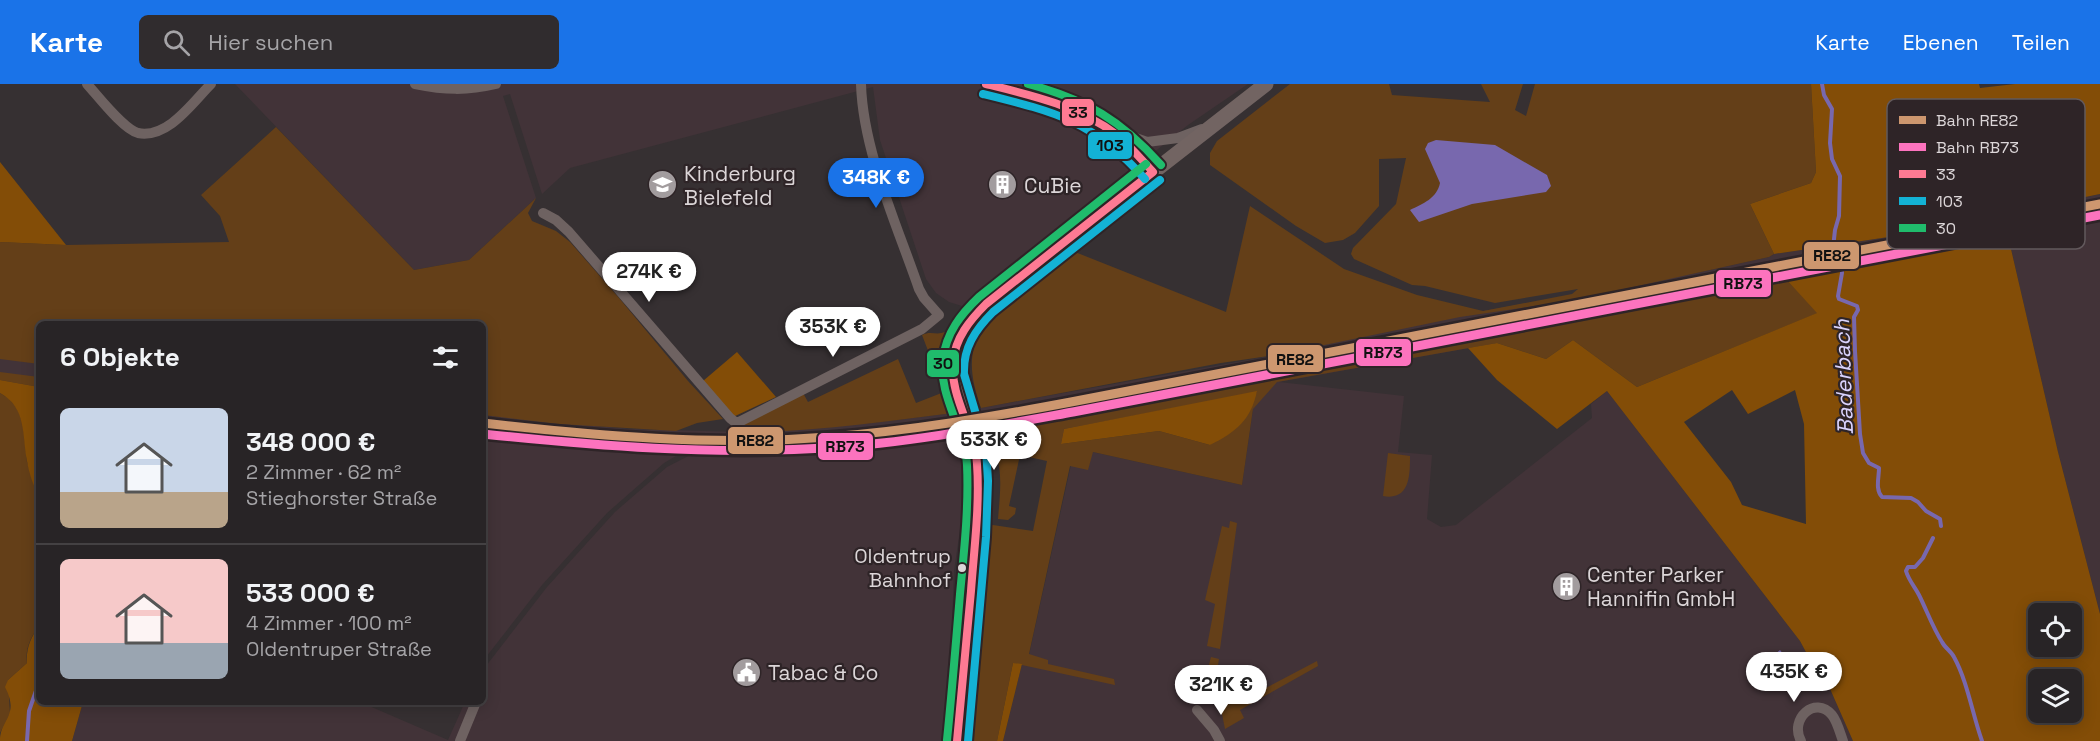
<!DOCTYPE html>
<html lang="de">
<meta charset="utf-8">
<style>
body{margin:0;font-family:"Space Grotesk",sans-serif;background:#302c2e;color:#f1f3f6;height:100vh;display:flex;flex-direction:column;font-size:22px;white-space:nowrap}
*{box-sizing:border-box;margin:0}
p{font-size:20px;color:#a5a4a7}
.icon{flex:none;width:33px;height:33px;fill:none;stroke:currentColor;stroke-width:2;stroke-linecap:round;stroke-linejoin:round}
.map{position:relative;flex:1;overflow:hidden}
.side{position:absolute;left:36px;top:237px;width:450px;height:384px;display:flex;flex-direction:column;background:#282426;border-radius:9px;box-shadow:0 3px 15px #0003,0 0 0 2px #444143}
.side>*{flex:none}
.fabs{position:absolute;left:2028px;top:519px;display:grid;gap:12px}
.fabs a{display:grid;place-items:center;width:54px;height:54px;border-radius:9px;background:#282426;box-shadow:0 3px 15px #0003,0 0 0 2px #444143;font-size:30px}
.price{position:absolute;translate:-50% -51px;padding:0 14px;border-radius:21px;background:#fff;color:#222;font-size:20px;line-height:39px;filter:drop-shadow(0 2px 3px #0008)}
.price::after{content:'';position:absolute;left:50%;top:36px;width:18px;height:14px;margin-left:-9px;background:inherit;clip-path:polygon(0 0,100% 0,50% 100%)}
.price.on{background:#1a73e8;color:#fff}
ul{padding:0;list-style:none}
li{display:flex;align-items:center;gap:18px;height:150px;padding:0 24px}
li+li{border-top:2px solid #444143}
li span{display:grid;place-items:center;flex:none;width:168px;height:120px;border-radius:9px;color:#555}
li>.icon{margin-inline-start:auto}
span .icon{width:72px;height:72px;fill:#fffc;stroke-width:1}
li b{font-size:26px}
h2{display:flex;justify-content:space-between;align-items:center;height:72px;padding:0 24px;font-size:26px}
header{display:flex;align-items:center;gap:36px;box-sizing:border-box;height:84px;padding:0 30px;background:#1a73e8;color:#fff}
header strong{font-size:28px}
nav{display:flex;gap:33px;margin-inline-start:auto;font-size:21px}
.search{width:420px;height:54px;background:#302c2e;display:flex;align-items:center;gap:15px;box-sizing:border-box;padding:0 21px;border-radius:9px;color:#a5a4a7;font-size:22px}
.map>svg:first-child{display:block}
</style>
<header>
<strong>Karte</strong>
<div class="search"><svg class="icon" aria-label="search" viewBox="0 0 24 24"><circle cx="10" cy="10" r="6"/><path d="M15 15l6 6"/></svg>Hier suchen</div>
<nav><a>Karte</a><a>Ebenen</a><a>Teilen</a></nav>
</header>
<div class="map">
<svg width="2100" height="657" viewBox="0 0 2100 657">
<rect width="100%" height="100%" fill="#363032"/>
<path fill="#423338" d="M235,0H1248L1188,41L962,222L949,218L936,209L926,195L880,56L873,3L570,84L542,110L510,10L503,12L536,114L469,176L414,186Z
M2100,110V530L2058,368L2008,152L1784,193L1759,194L1497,259L1279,298L1404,312L1398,368L1432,371L1427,435L1441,443L1456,441L1592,334L1591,320L1607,307L1800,557L1823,600L1827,598L1853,657H1003L1022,580L1029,571L1071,381L1093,368L1242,401L1253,325L1061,360L1036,344L1022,346V341L960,348L963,360L966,404L954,487L952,539L956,550L946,657H72L83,618H360L448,656L465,618H483V579L486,582L547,503L615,428L667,383L706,363L693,362L664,379L607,429L542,501L483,577V331L628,345L743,348L871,339L952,329L1276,271L1483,227L1691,190L1769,173L1774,170L1902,151Z
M0,270L39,273V303L0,296Z"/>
<path fill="#643f18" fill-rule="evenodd" d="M1290,0H1389L1392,11L1490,18L1481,0H1523L1515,26L1526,32L1535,0H1811L1816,88L1811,99L1750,120L1774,170L1769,173L1574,216L1460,233L1276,271L1221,279L981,324C970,292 965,264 989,236L1075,168L1226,228L1250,122L1344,185L1417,211L1483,227L1572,210L1578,205L1495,219L1425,202L1412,201L1354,175L1351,170L1353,164L1396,120L1406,74L1379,75V122L1355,149L1343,156L1325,159L1296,142L1210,81V69L1217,57Z
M276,43L414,186L469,176L536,114L528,129L532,137L556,147L570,158L619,214L688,297L723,335L697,339L676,347L559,340L483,331V240H39V280L0,275V158L66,161L229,158L220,132L201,111Z
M1749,191L1784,193L1818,229L1637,303L1573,256L1546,275L1497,259L1277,298L1253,325L1242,401L1093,368L1088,386L1070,382L1029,570L1048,576V580L1114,595L1115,601L1013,579L997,657H965L983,447L987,443L993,441L1033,447L1047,377L1020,371L1009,422L1016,424L1015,430L1008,436L998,435C1000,409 1003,390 995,365L987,369L977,345L1023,335V346L1036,344V337L1062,334V331L1068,330V333L1077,331L1076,325ZM1257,308L1210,361L1159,347L1061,360L1064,345Z
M955,241C947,263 944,276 947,300L944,303L953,329C878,338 802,350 726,348L803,309L808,318L898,275L916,319L944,308L922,251C934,245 939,256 955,241Z
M0,288L39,293V303L0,296Z
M0,309L9,315L17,324L23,340L27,378L39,414V541C31,554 25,563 27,579L8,596L10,629L0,649Z
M1388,369L1410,372C1410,391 1410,417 1383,412Z
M1230,437L1237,439L1220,565L1207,562L1215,520L1205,516L1222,442L1229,444Z
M1211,573L1219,575L1215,600L1195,605V590L1201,591L1202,587L1207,588Z
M1317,577L1318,582L1240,626L1244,634L1225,645L1220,620L1230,608L1236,609L1243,616Z"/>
<path fill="#834d07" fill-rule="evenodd" d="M1811,0H1979L1980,4L2015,0H2100V110L1902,151L1774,170L1750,120L1811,99L1816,88Z
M0,78L66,161L0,158Z
M2008,152L2058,368L2100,530V657H1853L1827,598L1823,600L1800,557L1607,307L1557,345L1497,296L1468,264L1497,259L1546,275L1573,256L1637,303L1817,229L1784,193ZM1732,306L1748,330L1795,306L1804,340L1806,440L1742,421L1731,398L1684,338ZM2038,530H2072V562H2038ZM2038,596H2072V628H2038Z
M737,268L776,313L733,333L703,297Z
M0,296L39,303V414C34,402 29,390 27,377C22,351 27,324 0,309Z
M1257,307C1251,336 1236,348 1210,361L1159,347L1061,360L1064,345Z
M39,541V618H83L72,657H0C0,635 20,632 5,603L8,596L27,579C26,563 31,554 39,541Z
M1013,579L1022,580L1003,657H997Z"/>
<path fill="#7868ae" d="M1436,56L1495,61L1547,91L1551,102L1546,108L1472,120L1419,138L1410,126C1423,120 1437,114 1440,99L1425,65L1428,59Z
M1780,566L1795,585L1790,590L1774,571Z"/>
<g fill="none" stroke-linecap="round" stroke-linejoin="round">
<path stroke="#7868ae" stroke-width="4" d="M1822,0L1824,11L1832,25L1830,59L1832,75L1840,92L1839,132L1835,146L1833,164L1841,176L1842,189L1838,212L1839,215L1857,222L1858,226L1854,233L1855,267L1860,350L1863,369L1869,379L1879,384C1879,394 1875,405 1882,413L1911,414L1918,418L1926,427L1940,435L1941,442
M1933,454L1923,474L1915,483H1908L1906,487C1909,497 1915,503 1919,511C1927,527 1933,544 1942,558C1945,564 1951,567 1954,573C1968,599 1972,629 1982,657
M27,657L29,627L39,598"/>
<path stroke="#6e6261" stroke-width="10" d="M87,0C98,12 123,45 138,49C168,55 193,18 211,0
M415,0C445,6 466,7 496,0
M986,0C1058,18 1104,27 1153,88
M1116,47L1147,58L1178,54L1202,45
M543,129L556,136L569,148L730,334L735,338H739L922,245L939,231L924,214L919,205C897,141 863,67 861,0
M1197,626L1214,646L1220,657
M460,657L476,618
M1801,657C1789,635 1815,611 1832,631C1837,637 1840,649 1843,657"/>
<path stroke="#726462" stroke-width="15" d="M957,657C962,611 965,566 969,520C973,473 979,425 977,378C975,339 948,307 955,267C959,242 979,225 998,209L1266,0"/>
<defs>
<path id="bus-1" d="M986,0C1031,11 1079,22 1117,51C1130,62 1141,75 1153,88
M957,657C962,607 966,557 971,507C974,465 980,422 977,380C975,345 950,314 953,278C955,254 970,236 986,220L1153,88"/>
<path id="bus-2" d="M983,10C1056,28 1094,37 1145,95
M968,657L986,453L988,397L986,364L964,290C963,264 975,246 993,228L1160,96"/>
<path id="bus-3" d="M1028,0C1087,16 1121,36 1161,81
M947,656C952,607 956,558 960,510C964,467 969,424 967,381C965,345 938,312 943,275C946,249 961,230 979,213L1146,80"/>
</defs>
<use href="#bus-1" stroke="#2e2427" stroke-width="12"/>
<use href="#bus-2" stroke="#2e2427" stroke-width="12"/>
<use href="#bus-3" stroke="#2e2427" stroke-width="12"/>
<use href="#bus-1" stroke="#fe7a93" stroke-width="8"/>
<use href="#bus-2" stroke="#13b2d5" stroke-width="8"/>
<use href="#bus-3" stroke="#20bc6c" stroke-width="8"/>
<defs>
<path id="rail-1" d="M483,339C597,352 713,362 828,353C910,347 991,333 1071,318L2100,120"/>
<path id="rail-2" d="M483,350C596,362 711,371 825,364C908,359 991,343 1073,328L2100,131"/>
</defs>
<use href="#rail-1" stroke="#2e2427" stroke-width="14"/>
<use href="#rail-2" stroke="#2e2427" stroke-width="14"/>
<use href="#rail-1" stroke="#cd976f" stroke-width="9"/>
<use href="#rail-2" stroke="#fc73be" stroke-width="9"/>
</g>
<defs>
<symbol id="school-disc" viewBox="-11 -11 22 22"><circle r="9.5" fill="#a29c9e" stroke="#2e2427"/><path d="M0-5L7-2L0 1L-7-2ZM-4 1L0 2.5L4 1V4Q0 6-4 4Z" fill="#fff"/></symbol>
<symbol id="building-disc" viewBox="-11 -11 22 22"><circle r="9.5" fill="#a29c9e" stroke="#2e2427"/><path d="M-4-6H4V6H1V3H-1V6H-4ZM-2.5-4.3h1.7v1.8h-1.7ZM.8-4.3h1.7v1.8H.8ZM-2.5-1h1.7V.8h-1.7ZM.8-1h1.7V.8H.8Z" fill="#fff"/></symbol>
<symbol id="civic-disc" viewBox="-11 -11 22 22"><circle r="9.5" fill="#a29c9e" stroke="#2e2427"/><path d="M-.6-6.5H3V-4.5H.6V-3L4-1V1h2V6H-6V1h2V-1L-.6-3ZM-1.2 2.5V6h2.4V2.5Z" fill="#fff"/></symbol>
</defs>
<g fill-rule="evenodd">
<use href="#school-disc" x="646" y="84" width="33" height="33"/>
<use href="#building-disc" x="986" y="84" width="33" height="33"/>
<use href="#building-disc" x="1550" y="486" width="33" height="33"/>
<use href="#civic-disc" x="730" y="572" width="33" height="33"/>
</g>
<circle fill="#dcd6d8" stroke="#2e2427" stroke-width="2" cx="962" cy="484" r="5"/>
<g text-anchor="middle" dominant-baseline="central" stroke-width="4.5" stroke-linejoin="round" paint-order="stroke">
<g font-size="20" fill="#dcd6d8" stroke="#2e2427" text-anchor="end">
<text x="951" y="472">Oldentrup<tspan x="951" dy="24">Bahnhof</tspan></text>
</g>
<g font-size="21" fill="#dcd6d8" stroke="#2e2427" text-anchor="start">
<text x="684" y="89">Kinderburg<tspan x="684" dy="24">Bielefeld</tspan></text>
<text x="1024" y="101">CuBie</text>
<text x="1587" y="490">Center Parker<tspan x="1587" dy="24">Hannifin GmbH</tspan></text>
<text x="768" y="588">Tabac &amp; Co</text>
</g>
<g font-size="22" font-style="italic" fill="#dad3fd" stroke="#2e2427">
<text transform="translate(1843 293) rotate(-92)">Baderbach</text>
</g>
</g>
<rect x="1887" y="15" width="198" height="150" rx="9" fill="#2e2427" stroke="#62595c" stroke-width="1.5"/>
<rect x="1899" y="32" width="27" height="8" fill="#cd976f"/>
<rect x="1899" y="59" width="27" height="8" fill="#fc73be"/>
<rect x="1899" y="86" width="27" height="8" fill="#fe7a93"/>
<rect x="1899" y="113" width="27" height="8" fill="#13b2d5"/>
<rect x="1899" y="140" width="27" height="8" fill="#20bc6c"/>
<g font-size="16" fill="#dcd6d8">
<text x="1936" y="42">Bahn RE82</text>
<text x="1936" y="69">Bahn RB73</text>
<text x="1936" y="96">33</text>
<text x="1936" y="123">103</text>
<text x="1936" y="150">30</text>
</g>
<g stroke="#2e2427" stroke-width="2">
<rect x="1061" y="14" width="34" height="29" rx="6" fill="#fe7a93"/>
<rect x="1087" y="47" width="46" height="29" rx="6" fill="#13b2d5"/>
<rect x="1803" y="157" width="57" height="29" rx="6" fill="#cd976f"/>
<rect x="1715" y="185" width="57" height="29" rx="6" fill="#fc73be"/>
<rect x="1355" y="254" width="57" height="29" rx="6" fill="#fc73be"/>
<rect x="1267" y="260" width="57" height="29" rx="6" fill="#cd976f"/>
<rect x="926" y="265" width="34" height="29" rx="6" fill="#20bc6c"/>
<rect x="727" y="342" width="57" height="29" rx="6" fill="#cd976f"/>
<rect x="817" y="348" width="57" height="29" rx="6" fill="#fc73be"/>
</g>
<g font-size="16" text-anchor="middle" font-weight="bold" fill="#111">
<text x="1078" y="34">33</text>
<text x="1110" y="67">103</text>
<text x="1832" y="177">RE82</text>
<text x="1743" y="205">RB73</text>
<text x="1383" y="274">RB73</text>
<text x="1295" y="281">RE82</text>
<text x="943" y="285">30</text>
<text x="755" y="362">RE82</text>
<text x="845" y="368">RB73</text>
</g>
</svg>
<div class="fabs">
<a><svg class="icon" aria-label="locate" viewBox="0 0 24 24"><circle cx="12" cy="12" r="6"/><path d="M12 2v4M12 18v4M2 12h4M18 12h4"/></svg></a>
<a><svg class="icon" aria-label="layers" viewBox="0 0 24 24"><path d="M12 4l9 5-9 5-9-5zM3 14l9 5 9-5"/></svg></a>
</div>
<b class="price on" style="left:876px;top:125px">348K €</b>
<b class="price" style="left:649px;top:219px">274K €</b>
<b class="price" style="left:833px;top:274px">353K €</b>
<b class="price" style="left:994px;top:387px">533K €</b>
<b class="price" style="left:1794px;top:619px">435K €</b>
<b class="price" style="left:1221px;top:632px">321K €</b>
<section class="side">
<h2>6 Objekte<svg class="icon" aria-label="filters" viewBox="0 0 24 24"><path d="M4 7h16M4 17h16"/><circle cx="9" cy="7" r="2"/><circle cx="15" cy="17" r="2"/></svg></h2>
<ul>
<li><span style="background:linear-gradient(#c9d6e8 70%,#b9a48a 0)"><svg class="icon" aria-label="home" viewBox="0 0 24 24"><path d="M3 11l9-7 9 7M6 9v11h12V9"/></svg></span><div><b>348 000 €</b><p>2 Zimmer · 62 m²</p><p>Stieghorster Straße</p></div></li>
<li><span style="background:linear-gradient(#f6c9c9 70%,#9aa5b1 0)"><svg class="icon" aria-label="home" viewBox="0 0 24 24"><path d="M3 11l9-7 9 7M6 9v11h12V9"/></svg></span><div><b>533 000 €</b><p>4 Zimmer · 100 m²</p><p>Oldentruper Straße</p></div></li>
</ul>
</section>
</div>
